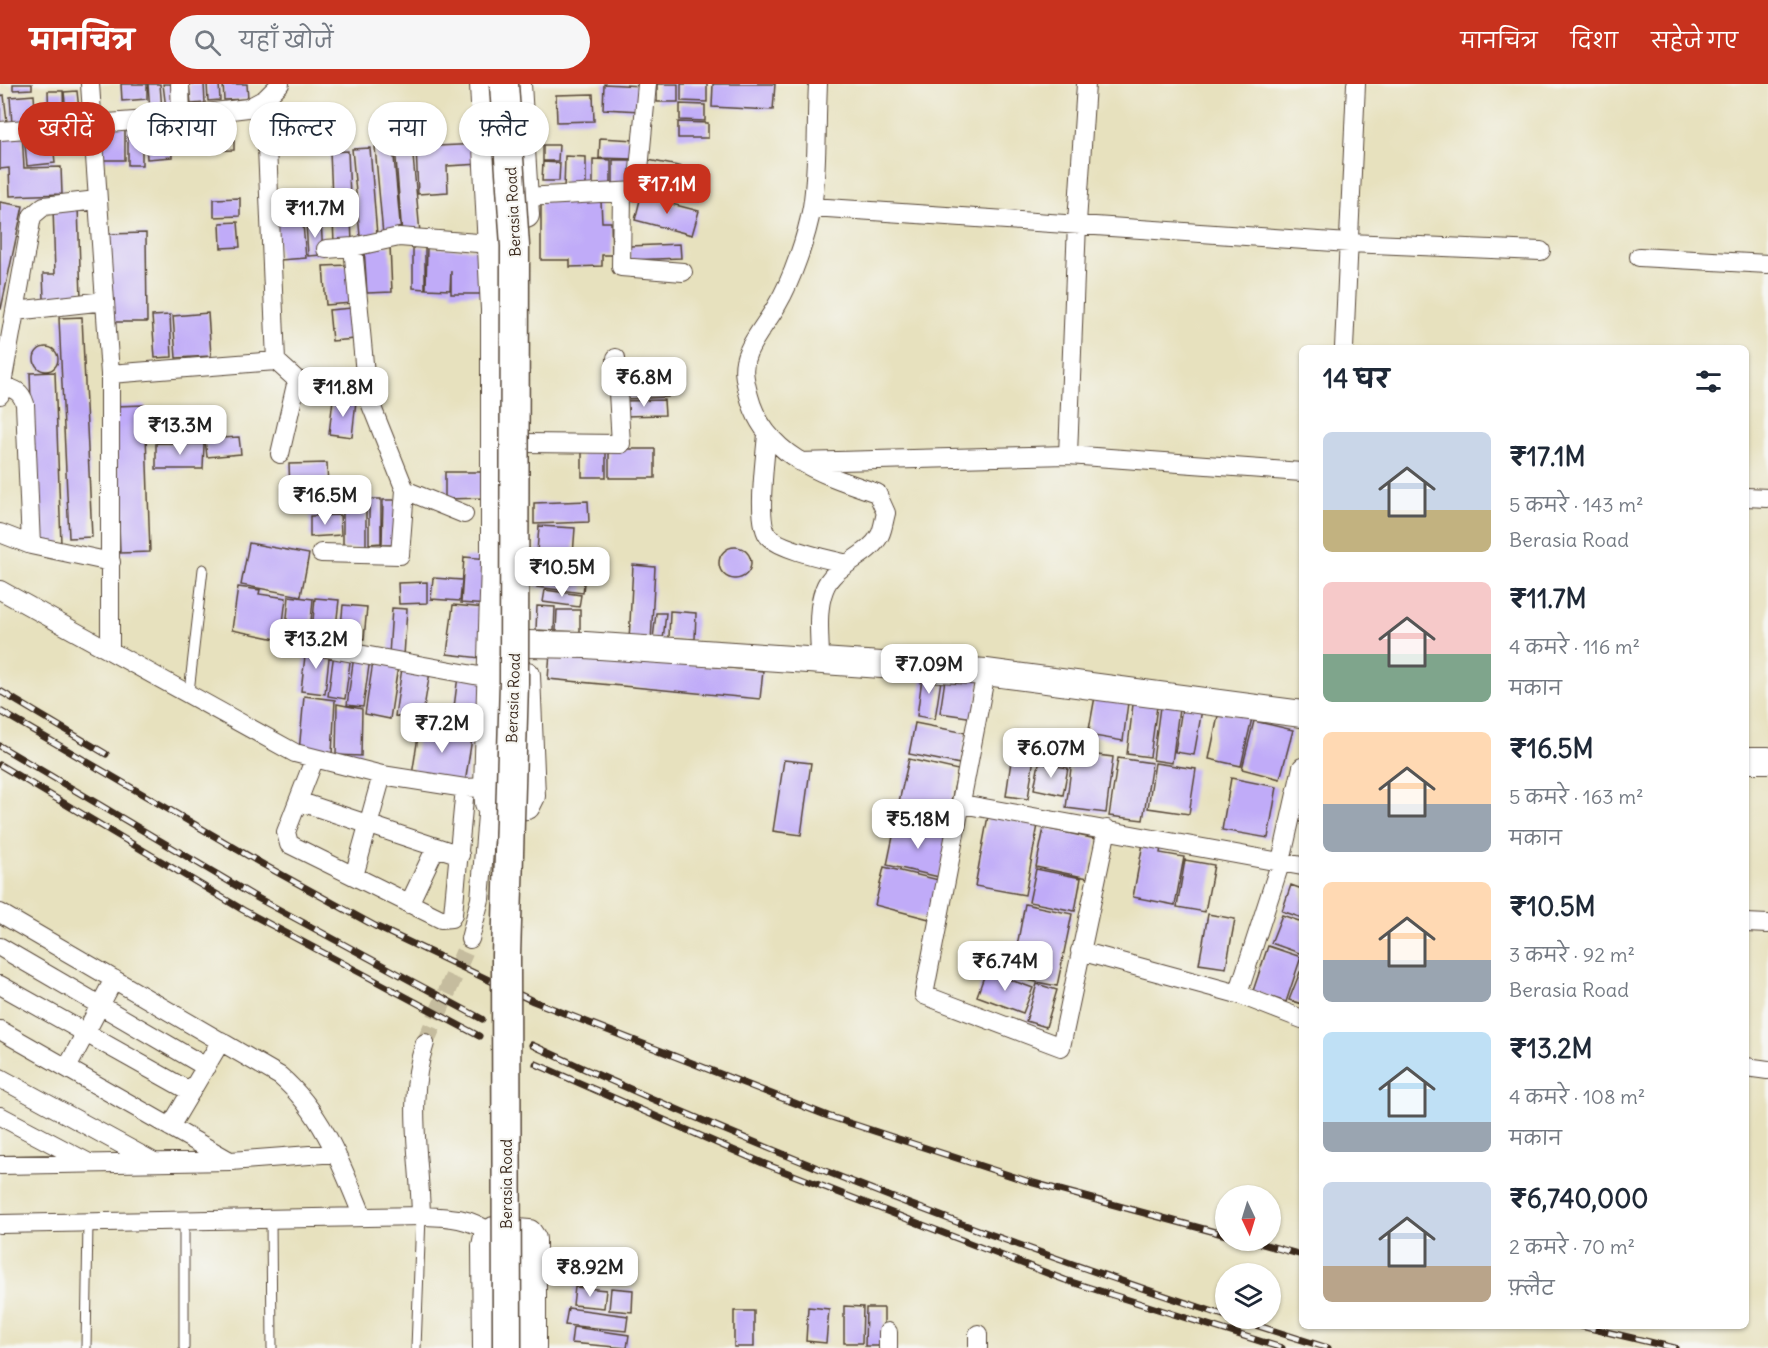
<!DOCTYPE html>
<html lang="hi">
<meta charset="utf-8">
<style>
body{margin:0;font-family:Delius,"Playpen Sans Deva",sans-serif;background:#f6f6f7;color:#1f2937;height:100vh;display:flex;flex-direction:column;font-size:22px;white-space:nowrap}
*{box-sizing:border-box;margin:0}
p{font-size:20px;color:#747a83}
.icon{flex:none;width:33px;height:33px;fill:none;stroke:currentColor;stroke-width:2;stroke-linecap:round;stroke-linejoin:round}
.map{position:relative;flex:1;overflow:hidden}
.details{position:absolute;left:1299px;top:261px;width:450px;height:984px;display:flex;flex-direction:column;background:#fff;border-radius:9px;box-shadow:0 2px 4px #0004}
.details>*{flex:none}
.banner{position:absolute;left:18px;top:18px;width:570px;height:54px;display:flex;gap:12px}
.needle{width:39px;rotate:176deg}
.buttons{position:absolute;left:1215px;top:1101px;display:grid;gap:12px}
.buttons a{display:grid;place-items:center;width:66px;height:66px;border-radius:50%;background:#fff;box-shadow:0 2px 4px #0004;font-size:30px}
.price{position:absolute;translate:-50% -51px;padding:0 14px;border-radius:12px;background:#fff;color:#222;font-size:20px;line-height:39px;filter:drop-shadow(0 2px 3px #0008)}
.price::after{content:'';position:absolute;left:50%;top:36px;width:18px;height:14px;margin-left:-9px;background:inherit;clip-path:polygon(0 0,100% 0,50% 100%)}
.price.on{background:#c8321e;color:#fff}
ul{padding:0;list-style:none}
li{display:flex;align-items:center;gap:18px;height:150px;padding:0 24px}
li span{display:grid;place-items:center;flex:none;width:168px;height:120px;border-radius:9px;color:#555}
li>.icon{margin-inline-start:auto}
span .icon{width:72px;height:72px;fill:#fffc;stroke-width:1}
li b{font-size:26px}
h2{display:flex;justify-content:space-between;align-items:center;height:72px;padding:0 24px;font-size:26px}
.tag{padding:0 21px;border-radius:27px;background:#fff;box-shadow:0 2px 4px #0004;font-size:21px;line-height:54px}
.tag.on{background:#c8321e;color:#fff}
header{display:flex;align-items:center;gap:36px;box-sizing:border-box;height:84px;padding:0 30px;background:#c8321e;color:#fff}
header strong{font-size:28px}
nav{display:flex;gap:33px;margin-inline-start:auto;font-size:21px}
.search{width:420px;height:54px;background:#f6f6f7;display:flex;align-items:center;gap:15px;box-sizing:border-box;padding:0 21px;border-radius:33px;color:#747a83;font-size:22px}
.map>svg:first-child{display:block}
</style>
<header>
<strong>मानचित्र</strong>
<div class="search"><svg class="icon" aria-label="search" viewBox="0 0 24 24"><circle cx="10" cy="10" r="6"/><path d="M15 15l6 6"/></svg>यहाँ खोजें</div>
<nav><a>मानचित्र</a><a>दिशा</a><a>सहेजे गए</a></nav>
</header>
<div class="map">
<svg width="1768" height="1264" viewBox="0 0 1768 1264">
<rect width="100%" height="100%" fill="#f6f6f2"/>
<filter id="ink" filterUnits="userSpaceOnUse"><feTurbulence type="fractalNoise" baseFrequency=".0167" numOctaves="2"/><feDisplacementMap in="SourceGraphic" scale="12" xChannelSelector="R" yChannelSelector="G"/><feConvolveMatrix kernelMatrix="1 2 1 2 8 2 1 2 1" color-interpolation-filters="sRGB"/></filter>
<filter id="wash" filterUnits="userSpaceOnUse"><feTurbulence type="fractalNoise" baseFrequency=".008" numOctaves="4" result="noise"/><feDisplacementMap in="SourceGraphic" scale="24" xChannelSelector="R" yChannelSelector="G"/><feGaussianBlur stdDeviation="1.35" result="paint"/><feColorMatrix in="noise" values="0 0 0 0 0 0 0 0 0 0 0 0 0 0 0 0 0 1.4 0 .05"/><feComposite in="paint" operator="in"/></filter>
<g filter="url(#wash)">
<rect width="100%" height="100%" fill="#e7e1be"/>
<g id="blocks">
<path fill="#c0abf8" d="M13,0H32V5L13,6Z
M121,0H147V15L122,17Z
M148,0H160L162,26L150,27Z
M163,0H177L179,24L166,25Z
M189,0H204L205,19L191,20Z
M207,0H219L220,16L208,17Z
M223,0H247L248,15L224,16Z
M604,0L642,2L641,27L603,25Z
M657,0H678V18H657Z
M681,0H707V18L681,17Z
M713,0H775L773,26L712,23Z
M48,7H63L64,39H49Z
M77,7L80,35L67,36L64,8Z
M593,10L594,37L557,38L556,11Z
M4,11L7,38L0,39V12Z
M34,11L36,39L12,40L10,13Z
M680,20L705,21V37L680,36Z
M234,35V66L202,67L201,36Z
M187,37L189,68L175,69L173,38Z
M188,37H200L201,65H189Z
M170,38L172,73L147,75L145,39Z
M678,38L708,39V54H678Z
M128,41H142V81H128Z
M125,42V76H102L101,43Z
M22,47L24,84L61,83L62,110L10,112L9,84L0,85V48Z
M52,47L55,79L27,82L24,49Z
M600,54L635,56L634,75L599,74Z
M480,60L481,80L447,82L448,108L418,110L416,63Z
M412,61L420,149L402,151L395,62Z
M543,61H559L558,77H543Z
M393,62L401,150L383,151L375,63Z
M370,64L377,151L360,152L352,65Z
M348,67L352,158L334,159L330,68Z
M565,72L586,73V106H564Z
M593,75L611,76V103L593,102Z
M613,76H633L632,101H613Z
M648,76L704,87L698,117L642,106Z
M543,78L560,79L559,97H542Z
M641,112L699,127L692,151L635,136Z
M240,114V132L214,133V115Z
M541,117H601L602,138H611L612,171H602V182L570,183V176H541Z
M0,118L23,122L1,225H0Z
M78,122L81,214L44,215L43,190H55L53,123Z
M302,129L306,174L280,176L275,132Z
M321,137L323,171L308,172L306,138Z
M238,138L240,163L221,164L220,139Z
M146,149L147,238H108V150Z
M680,160L681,174L630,176V162Z
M390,162L392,208L367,209L364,163Z
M413,163H425V205L413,204Z
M427,164L487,166V210H451V187L450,206L426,205Z
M349,181L352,219L326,221L323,182Z
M352,224L355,255L332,257L329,226Z
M208,229L211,272L176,274L173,232Z
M170,231L172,273L155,274L152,232Z
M82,233L92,453L69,454L59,234Z
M34 275a12 12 0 1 1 24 0a12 12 0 1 1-24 0Z
M671,283V296L639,298L638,285Z
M55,288L61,460L36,461L30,289Z
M668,300V313L624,315L623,303Z
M333,315L356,317L352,353L329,350Z
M664,316L665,331L624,332L623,317Z
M145,321L150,468L120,469L115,322Z
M239,353L241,370L207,373L205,355Z
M156,359L204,360L203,385H156Z
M609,365H655V394H609Z
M582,368H606V393H582Z
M327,379L328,406L290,407L289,380Z
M445,388H487V414L445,415Z
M369,415H381V459L369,460Z
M383,416H396L395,461H382Z
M343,417H366V464H343Z
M588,417L589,438L534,440V419Z
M340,431L341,451L310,453V432Z
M539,442L575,444L573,471L537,468Z
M249,459L309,470L301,512L241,501Z
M719 479a16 16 0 1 1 32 0a16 16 0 1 1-32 0Z
M464,473L490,475L487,521L461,519Z
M540,475L586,480L583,509L537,503Z
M633,481L655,483L651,558L629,557Z
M433,494L462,496L460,517L431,515Z
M427,498V519L399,520L398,499Z
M238,503L260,506L259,510L286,514L281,556L232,546Z
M545,506L581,511L579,523L543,518Z
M289,512L313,515L309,558L285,555Z
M315,514L339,516L334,561L311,559Z
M343,521L367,523L364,555L340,553Z
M453,521L486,524L480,574L447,570Z
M537,522L555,523L554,547L536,546Z
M392,524L407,525L404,572L389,571Z
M557,526H580V548L556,547Z
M670,527L696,529L695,555L669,554Z
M656,529H666L663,556L653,555Z
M306,563L330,565L325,610L301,607Z
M550,568L763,587L760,615L548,595Z
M334,569L351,571L345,615L328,612Z
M354,572L370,575L363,623L347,621Z
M373,578L398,582L390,635L365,630Z
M402,584L430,588L422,636L395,632Z
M923,587L942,590L935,635L917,632Z
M946,589L980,594L974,634L940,629Z
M458,592L484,596L485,633L453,631Z
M1096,607L1129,611L1123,657L1088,651Z
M304,612L335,616L332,670L299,668Z
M1134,612L1158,615L1150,673L1127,670Z
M1161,615L1180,617L1172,679L1153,676Z
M1183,618L1203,620L1194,671L1175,668Z
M337,620L362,625L361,672L336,671Z
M1219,627L1252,634L1241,682L1209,675Z
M1254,637L1293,646L1280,695L1242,685Z
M915,639L966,649L960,680L909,670Z
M420,640L473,648L465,699L412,691Z
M1014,656L1036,659L1028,715L1006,712Z
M1073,668L1113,673L1106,729L1066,724Z
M1118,674L1152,679L1143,736L1109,732Z
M909,675L958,686L947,737L897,726Z
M784,676L811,679L801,751L773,747Z
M1039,679L1068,684L1063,711L1034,705Z
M1155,679L1196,685L1189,730L1148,724Z
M1231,694L1277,703L1268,754L1222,746Z
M988,732L1038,741L1025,811L975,802Z
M896,738L949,751L939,793L887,781Z
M1044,744L1096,755L1088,794L1036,783Z
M1144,754L1162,757L1160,769L1184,773L1175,821L1133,813Z
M1185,776L1214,781L1205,828L1177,823Z
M884,783L943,797L933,836L875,821Z
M1036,785L1081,794L1075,827L1029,818Z
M1291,801L1302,805V834L1282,827Z
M1025,820L1072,830L1057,902L1011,893Z
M1208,830L1235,835L1226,884L1199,880Z
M1282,831L1302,838V870L1271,859Z
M1268,862L1301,873L1286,918L1253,907Z
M986,887L1033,904L1023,929L977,912Z
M1300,888L1302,889V920L1289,916Z
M1037,900L1057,906L1046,943L1026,937Z
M575,1203L606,1206L604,1224L573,1221Z
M611,1204L633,1206L632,1228L609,1226Z
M844,1222L863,1223L862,1259H844Z
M808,1223L829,1225L826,1259L806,1257Z
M568,1224L628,1232L626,1247L565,1241Z
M866,1224H884V1262H865Z
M734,1227H754V1263H734Z
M573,1243L629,1251L627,1264L571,1259Z"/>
</g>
</g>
<g filter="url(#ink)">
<use href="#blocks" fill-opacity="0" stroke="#554536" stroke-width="1.5"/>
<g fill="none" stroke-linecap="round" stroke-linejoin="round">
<path stroke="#c5bc9e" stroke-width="18" stroke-dasharray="18 9" stroke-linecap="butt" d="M425,959L470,855"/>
<defs>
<path id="lane" d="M189,608L203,485
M271,1134L272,1264
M86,1264L88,1138
M184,1264V1136
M416,1264L421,1132"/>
<path id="street" d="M90,0L110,290V564
M180,0L181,32
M818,0C816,37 818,88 812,123C807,152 792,196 777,221C768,237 755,252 748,268C741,283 745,297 749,312C765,373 824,391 877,409L886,429C884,436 883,445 880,451C867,475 833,480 824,506C816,527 820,554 820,576
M265,15L276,277L297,296L280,370
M0,47L148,36L248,24L265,15L280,0
M622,109L621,183L683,188
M525,113L637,107L647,0
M812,123L1349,159L1541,167
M326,165L353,163L399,153L491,160
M1639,173L1768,180
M15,227L105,217
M1344,264L1356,0
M110,290L276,277
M297,296L367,311
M2,302C15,305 21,307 25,320L31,461
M0,311L32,132L44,122L97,116
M767,349C766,370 755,439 769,453C782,466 828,475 847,480
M525,359L621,360L616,274
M1068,371L1077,139L1086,0
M800,378L1068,371L1302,388
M405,406L464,430
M1746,413L1768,414
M0,449L31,461L111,478
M321,469L400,471L405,406L367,311L353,163
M0,506L295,669L382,691L465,704L487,703
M304,560L490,594
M986,588L924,911L1061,963L1107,745
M314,676L286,748L289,760L441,835L451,834L453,830L465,704
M298,717L460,771
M962,720L1302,782
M354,792L382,691
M409,820L436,763
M0,829L280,992C323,1029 342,1082 363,1133
M1746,839L1768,840
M470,855L480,815L488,719
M0,863L206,983
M1080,867L1238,910L1302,935
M0,901L191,1008
M1238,910L1281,777L1302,683
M0,946L230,1077
M1746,983L1768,986
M67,984L114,895
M0,994L154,1078
M0,1032L89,1079
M170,1043L221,957
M0,1081L231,1077L336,1069
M421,1132C420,1074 406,1015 425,959
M0,1140L421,1132C449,1133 468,1133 491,1149
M888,1264V1248
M978,1264V1250"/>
<path id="secondary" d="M483,0L494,226V480L487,703L488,719L498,724L527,722L532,712L527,591
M518,0L526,131
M526,560L585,561L986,588L1302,630
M1746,676H1768
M486,1264L485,1162L487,1152L494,1146L529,1149L533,1155V1264"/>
</defs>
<use href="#lane" stroke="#554536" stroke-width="11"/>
<use href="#street" stroke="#554536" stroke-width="20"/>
<use href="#secondary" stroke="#554536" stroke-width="28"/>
<use href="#lane" stroke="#fff" stroke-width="9"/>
<use href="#street" stroke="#fff" stroke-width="18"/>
<use href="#secondary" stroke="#fff" stroke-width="26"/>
<defs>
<path id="rail" d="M0,607L106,670
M0,627L264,781L375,842L533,917L828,1032L1030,1098L1226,1151
M0,662L252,811L482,935
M0,681L243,826L479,952
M532,961C758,1065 989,1155 1226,1232
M536,980L765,1080L1065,1196L1282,1264
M1248,1156L1302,1171
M1233,1234L1328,1264
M1581,1242L1675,1264"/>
</defs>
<use href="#rail" stroke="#3b2a1e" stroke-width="7"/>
<use href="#rail" stroke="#f6f6f2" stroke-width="4.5" stroke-dasharray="14" stroke-linecap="butt"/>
<defs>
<path id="primary-bridge" d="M504,0L515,162L514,599L506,872L507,1264"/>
</defs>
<use href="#primary-bridge" stroke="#554536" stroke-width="31" stroke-linecap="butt"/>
<use href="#primary-bridge" stroke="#fff" stroke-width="28"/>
</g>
</g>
<g text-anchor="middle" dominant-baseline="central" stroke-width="4.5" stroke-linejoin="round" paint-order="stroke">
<g font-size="15" fill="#3b2a1e" stroke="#f6f6f2">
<text transform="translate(513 128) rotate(-93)">Berasia Road</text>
<text transform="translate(513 614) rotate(-88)">Berasia Road</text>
<text transform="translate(506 1100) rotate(-90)">Berasia Road</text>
</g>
</g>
</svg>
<div class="buttons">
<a><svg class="needle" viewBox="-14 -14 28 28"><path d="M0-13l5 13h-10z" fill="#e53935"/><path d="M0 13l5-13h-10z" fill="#747a83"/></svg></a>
<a><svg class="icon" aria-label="layers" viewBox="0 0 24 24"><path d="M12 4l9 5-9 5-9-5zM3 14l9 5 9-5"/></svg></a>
</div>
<b class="price on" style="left:667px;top:131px">₹17.1M</b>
<b class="price" style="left:315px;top:155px">₹11.7M</b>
<b class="price" style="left:644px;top:324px">₹6.8M</b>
<b class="price" style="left:343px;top:334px">₹11.8M</b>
<b class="price" style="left:180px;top:372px">₹13.3M</b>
<b class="price" style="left:325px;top:442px">₹16.5M</b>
<b class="price" style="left:562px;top:514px">₹10.5M</b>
<b class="price" style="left:316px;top:586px">₹13.2M</b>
<b class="price" style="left:929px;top:611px">₹7.09M</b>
<b class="price" style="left:442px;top:670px">₹7.2M</b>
<b class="price" style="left:1051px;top:695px">₹6.07M</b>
<b class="price" style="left:918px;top:766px">₹5.18M</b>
<b class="price" style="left:1005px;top:908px">₹6.74M</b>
<b class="price" style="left:590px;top:1214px">₹8.92M</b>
<div class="banner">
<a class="tag on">खरीदें</a>
<a class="tag">किराया</a>
<a class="tag">फ़िल्टर</a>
<a class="tag">नया</a>
<a class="tag">फ़्लैट</a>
</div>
<section class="details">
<h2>14 घर<svg class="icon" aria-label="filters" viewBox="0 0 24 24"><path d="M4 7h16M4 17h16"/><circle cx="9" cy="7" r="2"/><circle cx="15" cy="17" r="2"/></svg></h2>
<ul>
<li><span style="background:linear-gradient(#c9d6e8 65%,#c2b280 0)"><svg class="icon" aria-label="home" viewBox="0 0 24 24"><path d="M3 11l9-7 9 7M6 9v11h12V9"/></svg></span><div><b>₹17.1M</b><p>5 कमरे · 143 m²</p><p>Berasia Road</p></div></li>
<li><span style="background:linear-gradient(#f6c9c9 60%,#7fa58c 0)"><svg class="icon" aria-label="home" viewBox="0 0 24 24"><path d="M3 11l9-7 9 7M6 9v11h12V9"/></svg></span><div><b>₹11.7M</b><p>4 कमरे · 116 m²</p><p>मकान</p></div></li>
<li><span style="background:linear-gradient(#ffd9b3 60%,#9aa5b1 0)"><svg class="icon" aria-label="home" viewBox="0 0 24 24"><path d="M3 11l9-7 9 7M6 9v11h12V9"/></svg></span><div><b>₹16.5M</b><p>5 कमरे · 163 m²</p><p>मकान</p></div></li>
<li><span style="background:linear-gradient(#ffd9b3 65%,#9aa5b1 0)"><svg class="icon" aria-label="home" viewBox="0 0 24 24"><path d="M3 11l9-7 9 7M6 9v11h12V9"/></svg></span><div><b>₹10.5M</b><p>3 कमरे · 92 m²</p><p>Berasia Road</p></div></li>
<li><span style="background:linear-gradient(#bfe0f5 75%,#9aa5b1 0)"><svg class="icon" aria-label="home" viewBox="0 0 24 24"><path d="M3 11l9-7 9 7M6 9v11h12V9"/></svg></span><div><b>₹13.2M</b><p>4 कमरे · 108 m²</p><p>मकान</p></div></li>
<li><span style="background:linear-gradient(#c9d6e8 70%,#b9a48a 0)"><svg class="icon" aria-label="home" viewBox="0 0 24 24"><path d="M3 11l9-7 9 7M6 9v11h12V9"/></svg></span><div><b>₹6,740,000</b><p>2 कमरे · 70 m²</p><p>फ़्लैट</p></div></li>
</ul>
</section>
</div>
